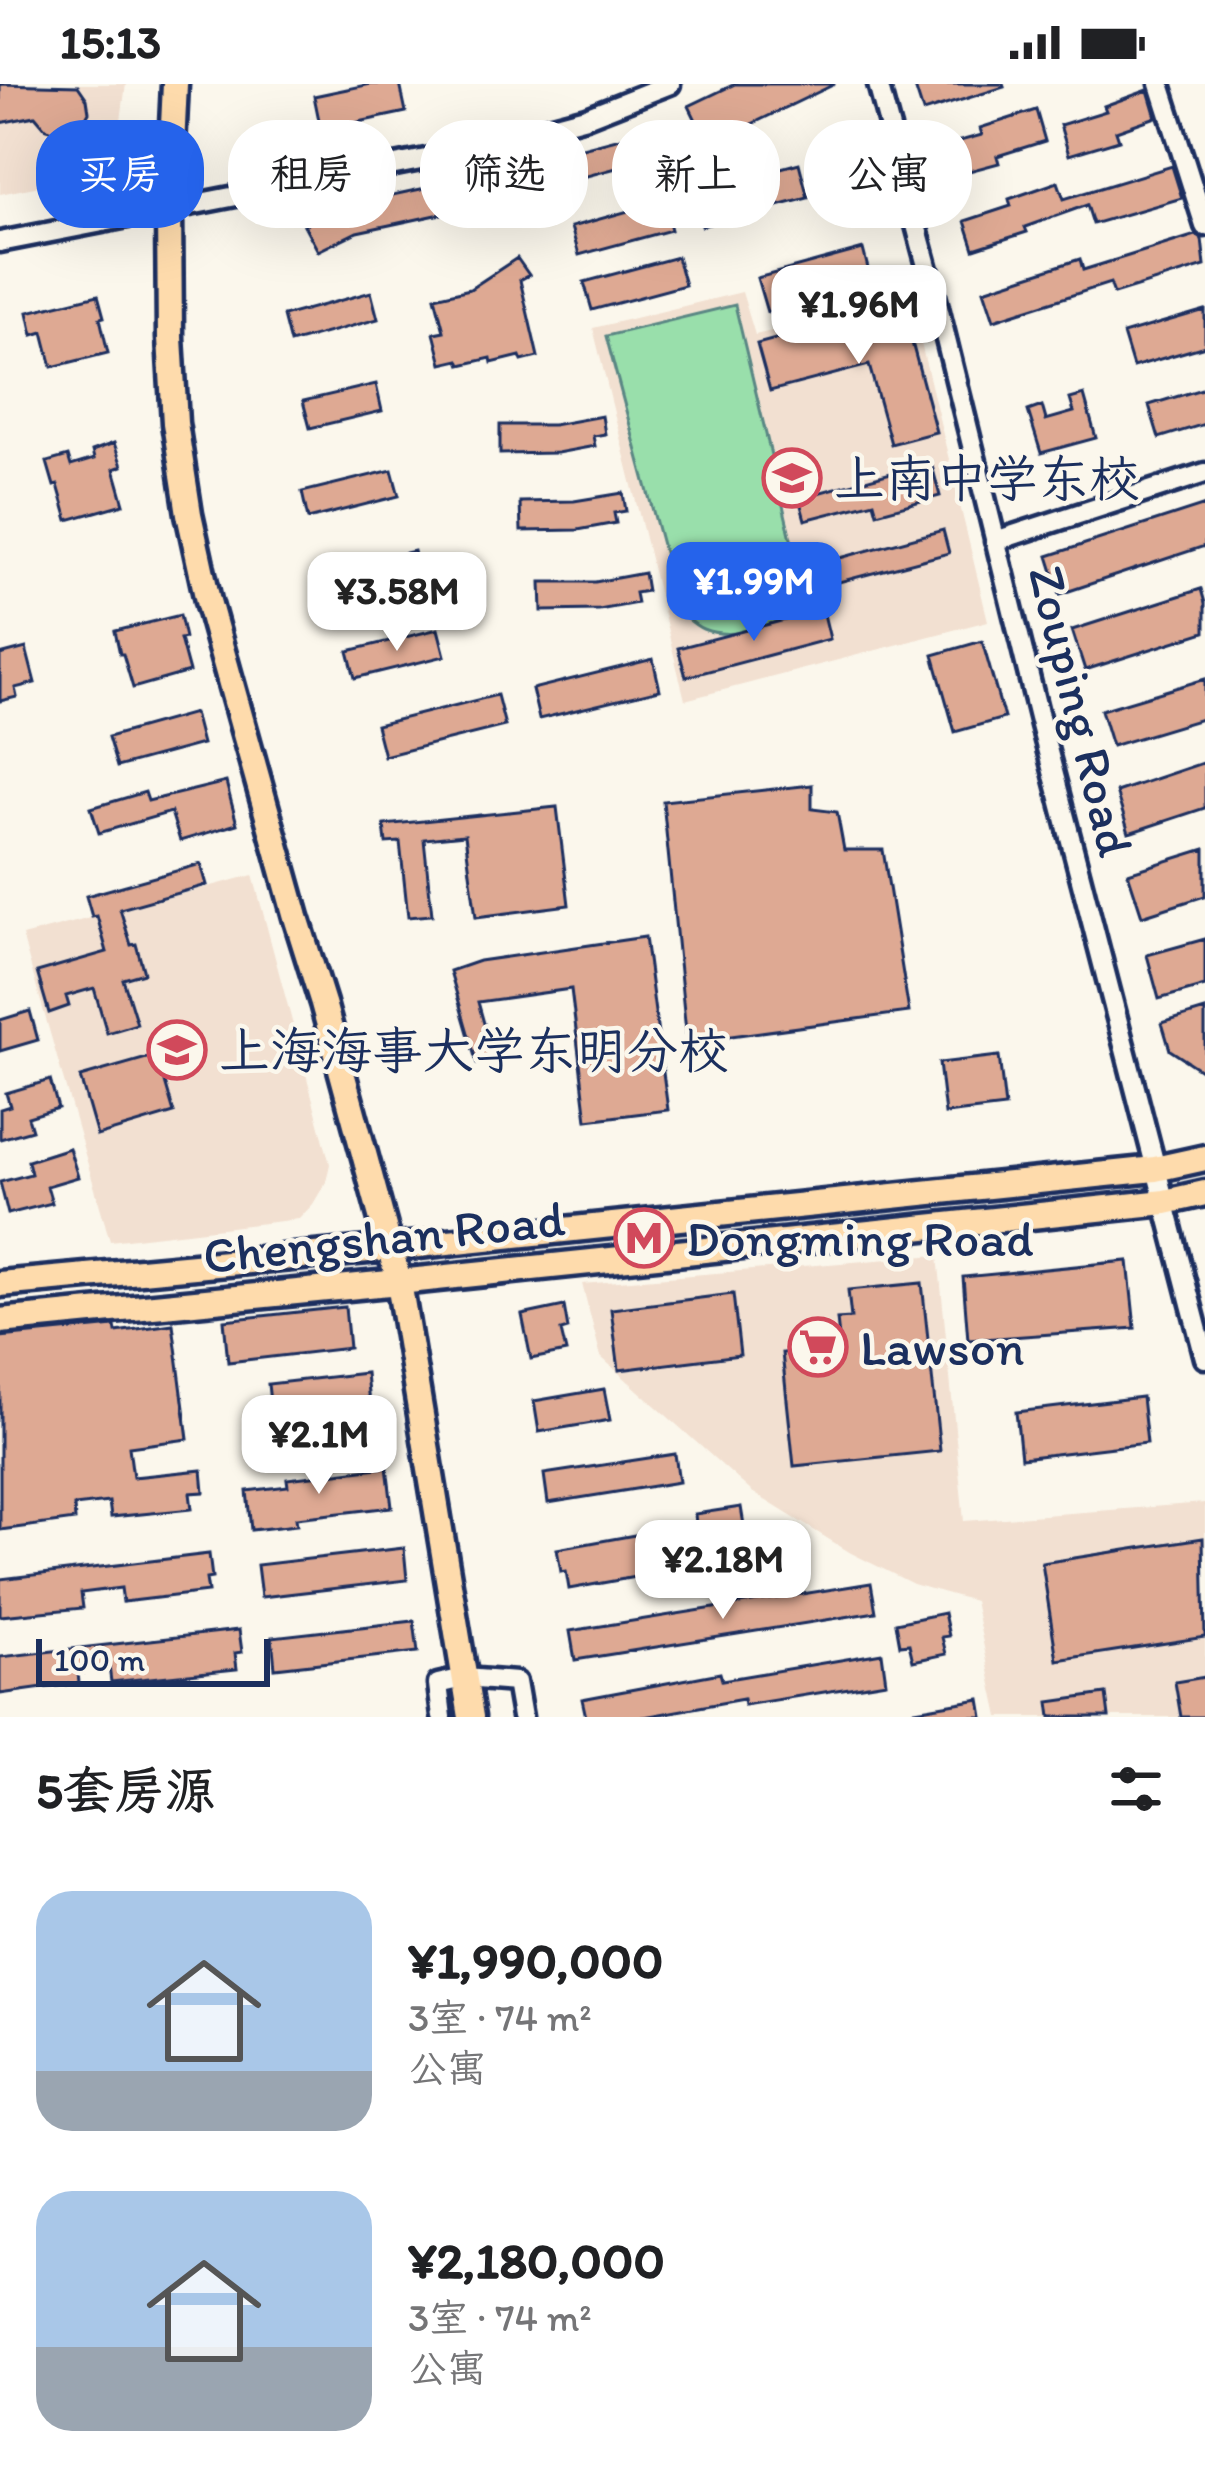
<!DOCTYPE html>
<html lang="zh">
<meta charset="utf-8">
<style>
body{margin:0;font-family:Itim,"LXGW WenKai TC",sans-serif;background:#f2f2f2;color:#202124;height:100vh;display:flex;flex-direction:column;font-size:45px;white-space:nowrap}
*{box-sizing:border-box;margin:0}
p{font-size:39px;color:#757577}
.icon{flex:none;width:66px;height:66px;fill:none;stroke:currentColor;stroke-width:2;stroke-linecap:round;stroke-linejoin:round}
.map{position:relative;height:1633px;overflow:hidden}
.sheet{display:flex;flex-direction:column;background:#fff;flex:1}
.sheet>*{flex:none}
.guide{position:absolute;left:36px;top:36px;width:1134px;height:108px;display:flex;gap:24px}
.scale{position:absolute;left:36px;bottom:30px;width:234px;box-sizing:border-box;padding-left:12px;border:6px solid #1b2f5e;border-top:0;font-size:33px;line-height:42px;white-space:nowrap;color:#1b2f5e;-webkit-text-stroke:9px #fbf7ec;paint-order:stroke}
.price{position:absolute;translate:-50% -102px;padding:0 27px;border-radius:24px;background:#fff;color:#222;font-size:39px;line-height:78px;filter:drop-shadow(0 3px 6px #0008)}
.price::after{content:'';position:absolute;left:50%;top:72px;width:36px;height:27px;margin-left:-18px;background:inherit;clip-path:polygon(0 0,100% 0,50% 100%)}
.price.on{background:#2563eb;color:#fff}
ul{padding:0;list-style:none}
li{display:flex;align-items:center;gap:36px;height:300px;padding:0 36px}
li span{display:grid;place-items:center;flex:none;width:336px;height:240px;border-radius:36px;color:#555}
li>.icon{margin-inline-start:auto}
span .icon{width:144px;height:144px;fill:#fffc;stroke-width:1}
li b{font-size:51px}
h2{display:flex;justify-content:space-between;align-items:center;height:144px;padding:0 36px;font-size:51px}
.tag{padding:0 42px;border-radius:48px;background:#fff;box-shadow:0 12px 48px #0002;font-size:42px;line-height:108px}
.tag.on{background:#2563eb;color:#fff}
.status{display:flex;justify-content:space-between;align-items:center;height:84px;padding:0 60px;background:#fff;direction:ltr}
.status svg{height:33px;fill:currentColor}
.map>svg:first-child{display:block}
</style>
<div class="status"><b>15:13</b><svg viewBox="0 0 49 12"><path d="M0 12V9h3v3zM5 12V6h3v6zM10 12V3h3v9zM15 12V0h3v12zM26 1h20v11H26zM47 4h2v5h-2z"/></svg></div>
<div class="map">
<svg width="1205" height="1633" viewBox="0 0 1205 1633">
<rect width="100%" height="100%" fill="#fbf7ec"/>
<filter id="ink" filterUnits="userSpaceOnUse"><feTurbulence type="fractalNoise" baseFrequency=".00833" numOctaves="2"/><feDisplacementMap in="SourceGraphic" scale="24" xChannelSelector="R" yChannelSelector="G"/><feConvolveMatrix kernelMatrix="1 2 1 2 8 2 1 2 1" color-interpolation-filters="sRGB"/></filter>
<g filter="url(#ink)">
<path fill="#f2e0d1" d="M0,0H126L114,87L0,110Z
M742,208L755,251L910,214L988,537L685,616L593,244Z
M253,791L330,1080L326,1098L313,1120L299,1135L110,1157L22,852Z
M938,1171L964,1437L1205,1419V1633H999L974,1517L913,1500L851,1469L752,1408L601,1273L582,1200Z"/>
<path fill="#99dfab" stroke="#5a8784" stroke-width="3" d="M735,221L799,488C799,500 800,513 792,524C775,547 728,555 703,545C695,542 687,534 680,528L606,252Z"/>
<path fill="#dea993" stroke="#1b2f5e" stroke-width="3" d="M0,0L78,2L87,15L89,28L79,45L62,50L46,45L35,32L0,39Z
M371,0H400L406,28L321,46L314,12Z
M735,0H835L708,61L689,22Z
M914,0H1003L1004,3L923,28Z
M1148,6L1156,33L1116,47L1119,56L1069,71L1060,41L1106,27L1104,22Z
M1036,26L1045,57L997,72L999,79L947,93L938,63L982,51L980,44Z
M643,48L650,75L524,109L517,81Z
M799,79L808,114L702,142L693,108Z
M1172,82L1182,114L1093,140L1087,121L1025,143L1027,148L974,165L965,137L1011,122L1009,115L1058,98L1064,115Z
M435,102L441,130L357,148L318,167L304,141L345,121Z
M664,117L671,146L579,171L571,143Z
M1196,151L1202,155L1205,182L1114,210L1110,199L994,236L984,206L1080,175L1083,186Z
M863,165L872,200L767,228L757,194Z
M677,173L685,201L592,226L584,198Z
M517,174L529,191L520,196L538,273L522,277L520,272L492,279L491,274L461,281L459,276L442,280L434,249L444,247L435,213L470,205Z
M371,208L378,235L290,259L283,232Z
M98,211L104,233L100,234L108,269L52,283L43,248L33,251L28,228Z
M903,225L936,348L891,360L869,281L770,307L757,260L842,237L843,241Z
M1205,226V262L1133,283L1123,250Z
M376,300L382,327L310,344L303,317Z
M1205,304V340L1159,354L1149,321Z
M1084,311L1096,354L1041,369L1028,327L1042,322L1046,336L1074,328L1070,315Z
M602,332L605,350L593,352L595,362L557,369L500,370V341H553Z
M114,359L122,382L114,385L124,420L68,436L58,401L54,402L47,378L68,372L71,382L94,375L92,367Z
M931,378L940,412L877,429L874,418L805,436L799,414Z
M392,386L399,412L308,435L302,408Z
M623,409L626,427L614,429L616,439L578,446L521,447L520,418L574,417Z
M1205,421V462L1060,510L1048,472Z
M943,446L949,469L820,503L814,481Z
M414,467L420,494L330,516L323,489Z
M644,489L647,507L635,509L637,519L599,526L542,527L541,498H595Z
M1201,505L1205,519V548L1085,586L1072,546Z
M823,526L830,555L686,593L678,564Z
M180,531L185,554L180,555L189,588L133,604L123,570H120L115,547Z
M438,545L445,572L355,594L348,567Z
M982,557L1004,634L955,648L933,571Z
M26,564L35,599L15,604L17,613L0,617V571Z
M653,575L660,606L539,635L532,605Z
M1205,595V634L1112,662L1101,626Z
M497,611L505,642L384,672L376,641Z
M194,629L202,660L117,683L108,653Z
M1205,678V724L1129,749L1116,708Z
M226,698L237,740L180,757L171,728L99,749L91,724L145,708L148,717Z
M812,701V725L837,728L844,766H883L909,928L687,958L663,717Z
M557,723L569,821L476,833L465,751L424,755L432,831L408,833L400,758L386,759L384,741Z
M1205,765V812L1142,832L1128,789Z
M201,780L207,801L120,825L131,861L136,860L144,889L123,895L137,940L107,949L94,904L66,912L69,922L49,929L37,888L107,868L97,832L92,833L86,812Z
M645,853L668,1026L587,1036L571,905L478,918L494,975L477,980L450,887L479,877Z
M1205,855V902L1159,915L1147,871Z
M1205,926V989L1170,966L1162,939Z
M30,927L38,956L0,967V936Z
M157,971L174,1029L97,1052L80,993Z
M999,972L1005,1023L945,1030L939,979Z
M50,996L58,1024L28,1033L32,1046L0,1055V1025L10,1022L6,1009Z
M69,1064L78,1093L47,1102L52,1119L8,1130L0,1098L31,1090L28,1077Z
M1128,1177L1135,1244L968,1256L963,1193Z
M922,1199L940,1367L794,1382L782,1269L840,1263L837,1235L851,1234L848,1206Z
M733,1210L740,1271L619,1286L611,1225Z
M564,1222L568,1245L561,1247L566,1268L531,1275L522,1231Z
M345,1223L349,1264L228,1278L224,1236Z
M173,1240L188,1355L129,1363L133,1393L202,1386L204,1408L190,1409L192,1425L111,1433L109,1418L74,1422L75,1436L0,1446V1253L115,1242L116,1248Z
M366,1289L370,1330L294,1338L298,1368L252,1374L247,1331L271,1328L268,1300Z
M604,1305L610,1336L539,1348L534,1317Z
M1142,1313L1147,1359L1021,1374L1016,1328Z
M675,1370L679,1398L548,1419L544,1390Z
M387,1383L392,1423L296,1434L297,1441L251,1446L247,1407L288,1402L287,1395Z
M741,1423L748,1465L694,1474L696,1482L569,1505L566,1487L561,1488L557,1465L696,1440L695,1430Z
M1203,1454L1205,1553L1057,1576L1042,1479Z
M404,1464L407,1496L261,1513L257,1481Z
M209,1470L212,1494L206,1495L208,1508L123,1518L121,1504L81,1509L83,1524L0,1532V1495Z
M871,1499L876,1528L575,1576L570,1547Z
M944,1529L949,1552L942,1553L946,1570L913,1577L909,1560L900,1561L896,1539Z
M414,1537L418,1568L275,1584L272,1553Z
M239,1546L242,1568L235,1569L237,1585L111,1598L109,1582L82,1585L83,1589H78L79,1599L0,1610V1573Z
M882,1569L886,1598L744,1621L743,1615L644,1633H586L582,1615L720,1589L722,1596Z
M1205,1593V1633H1181L1175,1598Z
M1106,1610L1109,1633H1051L1049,1618Z
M980,1615L983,1633H916L915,1626Z"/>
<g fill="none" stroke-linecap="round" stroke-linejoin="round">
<defs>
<path id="minor" d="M878,0L937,219L1041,641L1205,1274
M1160,0L1205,142
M0,158L431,74L586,33L670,0
M995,457L1205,389
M442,1633L438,1600L464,1594L516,1598L522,1633"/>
<path id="major" d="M175,0L169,125L170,254L175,339L189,430L208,517L296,833L323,919L399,1198L471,1633
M0,1200L390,1164L1155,1085L1205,1074
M0,1237L399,1198L1165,1118L1205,1109"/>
</defs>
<use href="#minor" stroke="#1b2f5e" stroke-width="27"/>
<use href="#major" stroke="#1b2f5e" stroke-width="33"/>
<use href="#minor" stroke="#fbf7ec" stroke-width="18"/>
<use href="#major" stroke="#fedbac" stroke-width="24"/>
</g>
</g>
<defs>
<symbol id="school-ring" viewBox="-11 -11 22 22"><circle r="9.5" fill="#fbf7ec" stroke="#d1495b" stroke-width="1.5"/><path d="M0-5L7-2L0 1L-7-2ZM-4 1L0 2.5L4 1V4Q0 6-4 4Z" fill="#d1495b"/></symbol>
<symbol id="university-ring" viewBox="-11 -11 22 22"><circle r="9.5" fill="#fbf7ec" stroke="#d1495b" stroke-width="1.5"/><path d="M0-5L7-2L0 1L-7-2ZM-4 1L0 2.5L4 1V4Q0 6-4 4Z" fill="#d1495b"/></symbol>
<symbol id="metro-ring" viewBox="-11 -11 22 22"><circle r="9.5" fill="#fbf7ec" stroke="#d1495b" stroke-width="1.5"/><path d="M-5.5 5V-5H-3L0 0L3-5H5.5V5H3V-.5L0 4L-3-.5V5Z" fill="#d1495b"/></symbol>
<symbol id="supermarket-ring" viewBox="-11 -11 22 22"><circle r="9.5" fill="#fbf7ec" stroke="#d1495b" stroke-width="1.5"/><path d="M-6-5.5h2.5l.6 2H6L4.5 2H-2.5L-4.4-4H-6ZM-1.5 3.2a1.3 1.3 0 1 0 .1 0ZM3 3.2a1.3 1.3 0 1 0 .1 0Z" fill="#d1495b"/></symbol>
</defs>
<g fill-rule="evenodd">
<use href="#school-ring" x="759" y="361" width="66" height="66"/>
<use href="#university-ring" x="144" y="933" width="66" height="66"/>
<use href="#metro-ring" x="611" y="1121" width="66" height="66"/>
<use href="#supermarket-ring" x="785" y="1230" width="66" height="66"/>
</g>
<g text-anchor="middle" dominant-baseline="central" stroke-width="9" stroke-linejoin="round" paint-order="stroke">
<g font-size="51" fill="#1b2f5e" stroke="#fbf7ec" text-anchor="start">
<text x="834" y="394">上南中学东校</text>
<text x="219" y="966">上海海事大学东明分校</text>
<text x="686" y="1154">Dongming Road</text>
<text x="860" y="1263">Lawson</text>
</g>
<g font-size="51" fill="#1b2f5e" stroke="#fbf7ec">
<text transform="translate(1081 627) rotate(76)">Zouping Road</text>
<text transform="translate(384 1153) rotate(-6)">Chengshan Road</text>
</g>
</g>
</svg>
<div class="scale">100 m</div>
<b class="price" style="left:859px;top:283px">¥1.96M</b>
<b class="price on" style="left:754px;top:560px">¥1.99M</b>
<b class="price" style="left:397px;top:570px">¥3.58M</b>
<b class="price" style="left:319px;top:1413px">¥2.1M</b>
<b class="price" style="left:723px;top:1538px">¥2.18M</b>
<div class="guide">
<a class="tag on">买房</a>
<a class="tag">租房</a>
<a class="tag">筛选</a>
<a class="tag">新上</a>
<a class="tag">公寓</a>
</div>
</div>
<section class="sheet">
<h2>5套房源<svg class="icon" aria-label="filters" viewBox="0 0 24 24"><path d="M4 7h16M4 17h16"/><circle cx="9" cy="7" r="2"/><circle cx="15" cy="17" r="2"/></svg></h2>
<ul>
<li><span style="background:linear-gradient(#a9c7e8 75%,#9aa5b1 0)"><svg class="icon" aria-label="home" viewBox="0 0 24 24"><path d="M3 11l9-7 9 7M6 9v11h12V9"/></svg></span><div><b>¥1,990,000</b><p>3室 · 74 m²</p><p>公寓</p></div></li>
<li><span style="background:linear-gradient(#a9c7e8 65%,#9aa5b1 0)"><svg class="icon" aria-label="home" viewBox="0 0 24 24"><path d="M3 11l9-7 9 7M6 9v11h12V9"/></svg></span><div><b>¥2,180,000</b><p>3室 · 74 m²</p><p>公寓</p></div></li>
</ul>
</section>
